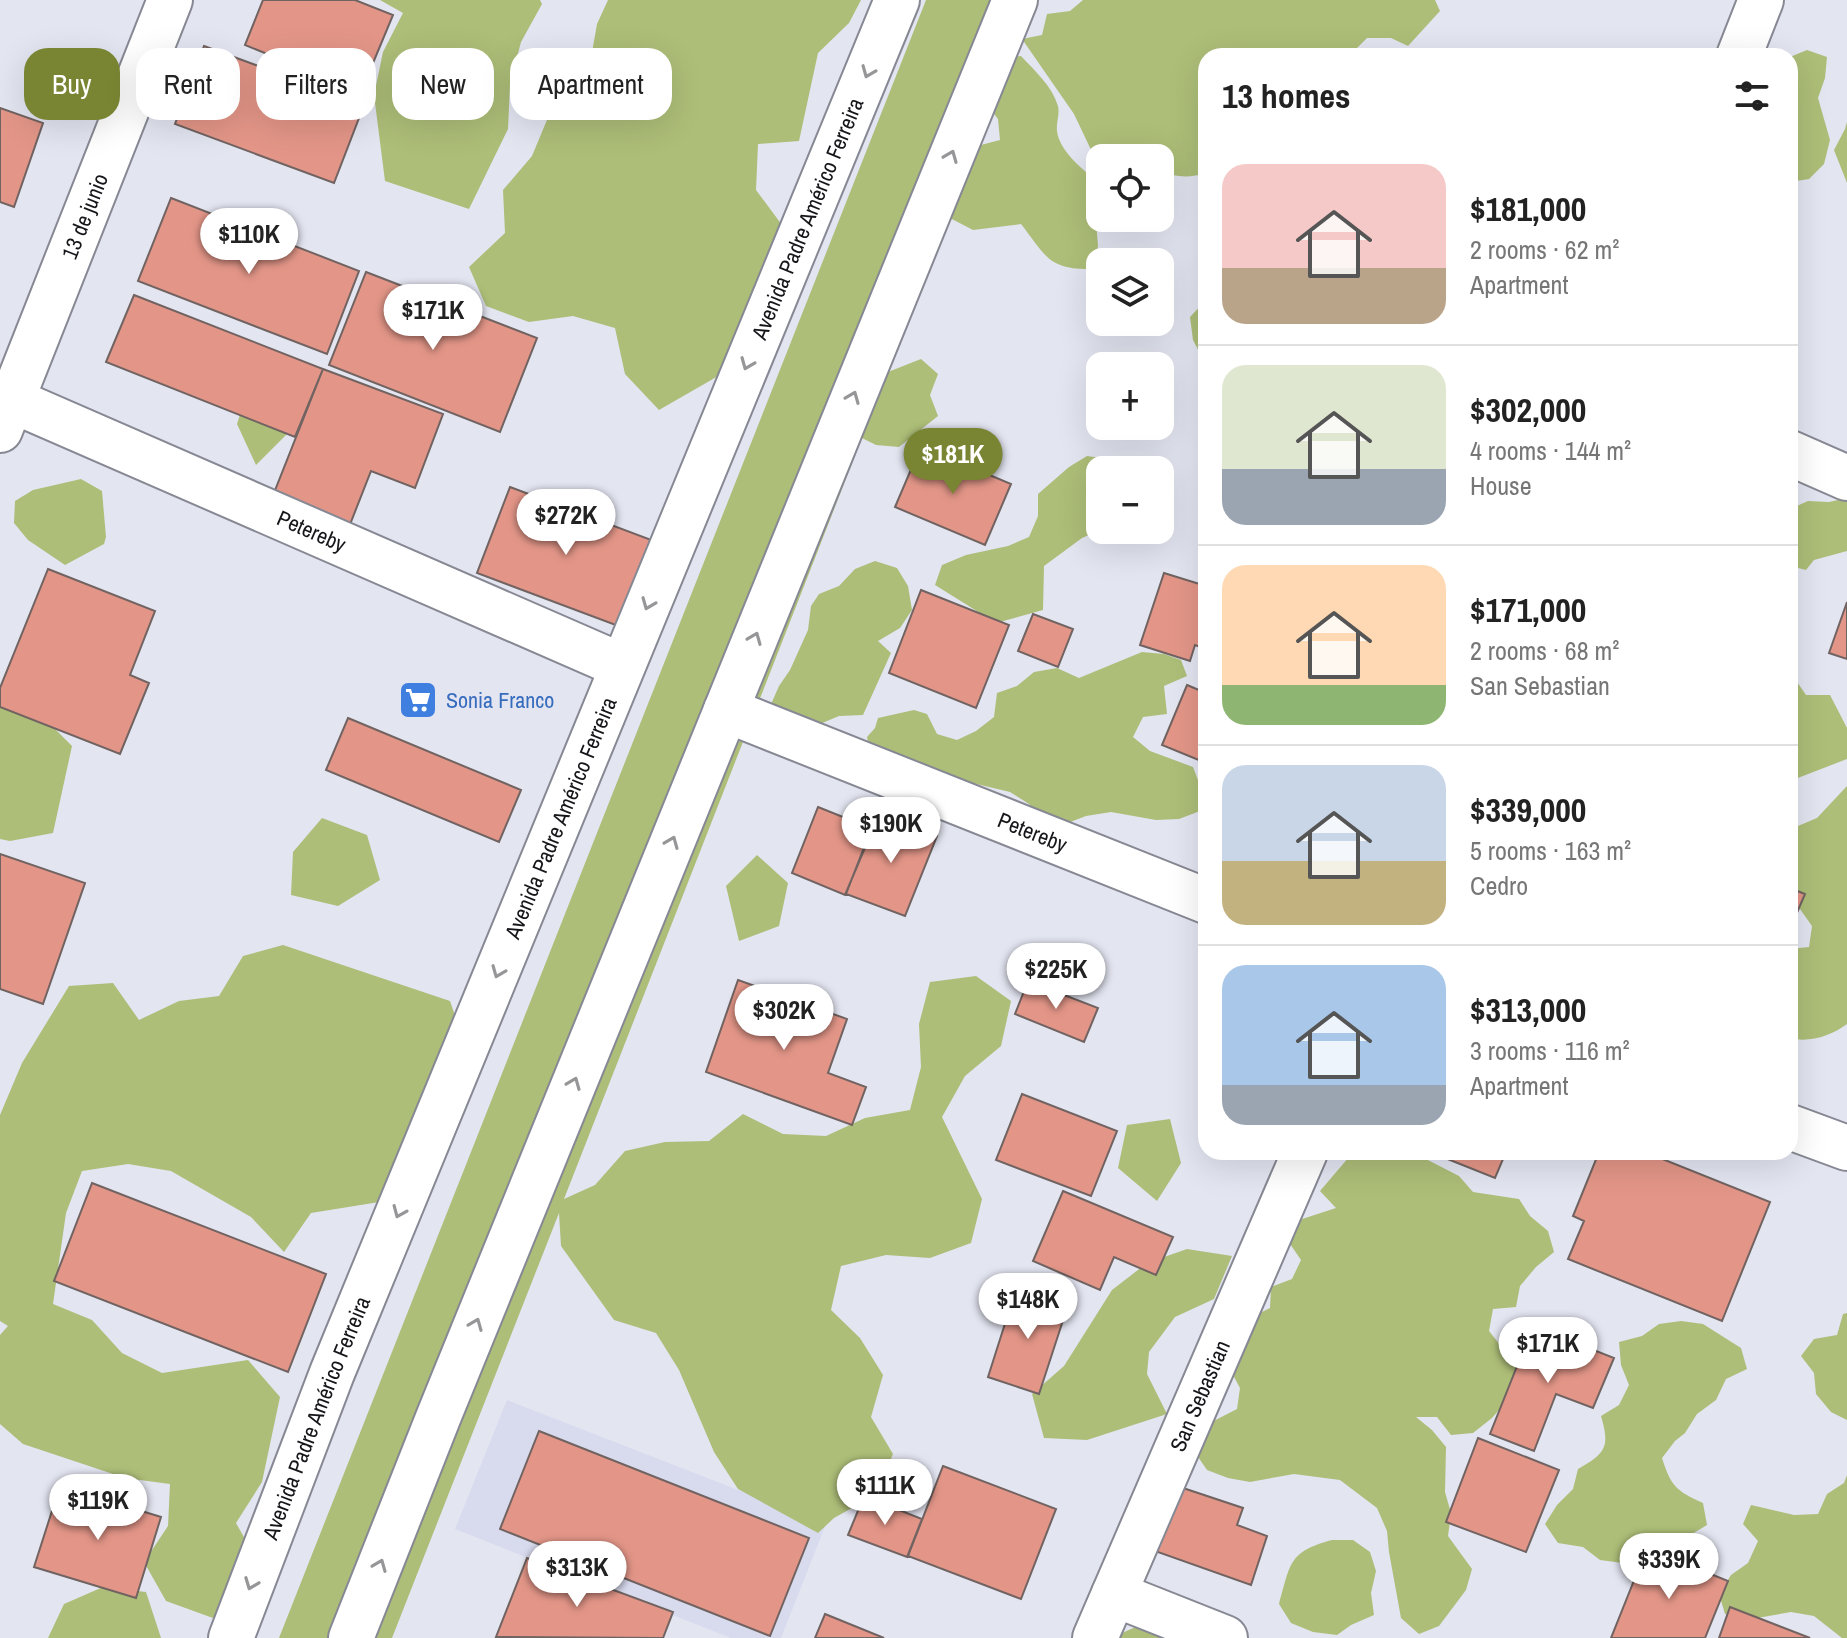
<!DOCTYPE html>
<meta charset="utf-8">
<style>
body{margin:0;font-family:"Archivo Narrow",sans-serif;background:#f2f2f2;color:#222;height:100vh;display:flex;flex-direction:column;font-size:30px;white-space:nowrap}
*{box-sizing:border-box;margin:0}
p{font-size:26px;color:#767676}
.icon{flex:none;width:44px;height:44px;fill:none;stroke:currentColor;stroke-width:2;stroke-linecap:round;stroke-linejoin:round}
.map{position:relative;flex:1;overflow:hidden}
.side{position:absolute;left:1198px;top:48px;width:600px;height:1112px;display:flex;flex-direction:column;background:#fff;border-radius:24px;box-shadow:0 8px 32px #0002}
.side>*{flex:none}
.top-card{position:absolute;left:24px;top:48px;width:760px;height:72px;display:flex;gap:16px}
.tools{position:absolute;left:1086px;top:144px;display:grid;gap:16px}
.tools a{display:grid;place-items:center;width:88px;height:88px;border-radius:16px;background:#fff;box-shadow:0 8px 32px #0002;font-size:40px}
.price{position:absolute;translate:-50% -68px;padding:0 18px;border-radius:28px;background:#fff;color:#222;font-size:26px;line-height:52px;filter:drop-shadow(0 2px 4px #0008)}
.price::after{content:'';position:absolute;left:50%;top:48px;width:24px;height:18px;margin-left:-12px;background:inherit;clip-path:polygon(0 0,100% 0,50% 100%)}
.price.current{background:#798533;color:#fff}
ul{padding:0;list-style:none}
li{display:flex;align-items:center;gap:24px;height:200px;padding:0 24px}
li+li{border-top:2px solid #e0e0e0}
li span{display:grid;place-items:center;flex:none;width:224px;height:160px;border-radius:24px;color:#555}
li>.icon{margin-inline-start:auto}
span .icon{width:96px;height:96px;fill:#fffc;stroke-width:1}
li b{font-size:34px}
h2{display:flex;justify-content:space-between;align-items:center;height:96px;padding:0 24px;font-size:34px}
.pill{padding:0 28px;border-radius:24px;background:#fff;box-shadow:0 8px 32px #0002;font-size:28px;line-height:72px}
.pill.current{background:#798533;color:#fff}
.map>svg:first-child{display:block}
</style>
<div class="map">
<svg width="1847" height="1638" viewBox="0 0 1847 1638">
<rect width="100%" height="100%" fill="#e3e5f1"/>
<path fill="#d8dbee" d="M507,1400L826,1524L781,1638H731L455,1529Z"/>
<path fill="#adbe78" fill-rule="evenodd" d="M380,0H540L542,4L521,42L510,84L508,129L469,209L385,181L374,95L383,52L403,13Z
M608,0H861L849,23L818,53L799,141L758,144L756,190L782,225L746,360L659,410L625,374L615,328L573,316L529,322L486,306L469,267L505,233L503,190L532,156L549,115L585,92L597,24Z
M926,0H1033L1012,57L1021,56C1035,71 1052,86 1058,106C1060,115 1056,122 1057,131C1059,151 1085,172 1100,183L1101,218L1096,221L1098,246L1093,269C1048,270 1046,256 1021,224L973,230L948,217L888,372L921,359L938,374L930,395L938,416L899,447L876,445L862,438L564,1199L595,1185L625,1151L665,1142L709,1141L743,1114L783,1134L826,1136L865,1118L910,1110L921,1067L919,1024L930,982L976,976L1011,1001L1001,1046L965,1076L942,1117L982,1199L971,1243L930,1258L886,1255L841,1266L831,1310L860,1338L883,1375L871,1417L893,1454L875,1495L834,1518L818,1533L738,1489L714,1452L679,1370L656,1333L614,1320L561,1246L559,1213L392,1638H279ZM991,110L998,119L1000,140L977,146Z
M1083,0H1435L1440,11L1408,46L1391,38H1367L1349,56H1206V173C1190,178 1175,178 1160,170V158H1100V161L1093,154L1074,114L1022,39L1042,35L1047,14L1070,11Z
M1807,50L1827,57L1825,78L1818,98L1830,140L1824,164L1809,179L1790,182V57Z
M1847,122V183L1834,150L1845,129Z
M1206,300V365L1193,340L1190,317Z
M251,380L288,433L256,465L237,424Z
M1087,456L1109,459L1121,470H1100V530L1082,538L1044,566L1043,610L996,623L935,585L942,565L966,555L1008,546L1029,537L1038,516V494L1069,467Z
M81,479L102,491L106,537L104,544L65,565L28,540L14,523L15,501L33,490Z
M1847,498V551L1814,560L1806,570L1790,566V509L1808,501L1829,502Z
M875,561L897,568L908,586L912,610L900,628L878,641L891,653L863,715L839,716L796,734L765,718L779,686L790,670L808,630L811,606L819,594L839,586L855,569Z
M1142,652L1164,654L1181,660L1187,676L1164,686L1167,714L1143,717L1133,737L1150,751L1193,767L1201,788L1200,811L1179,819L1156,820L1111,812L1086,816L1065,824L1042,821L1029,804L1010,792L964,781L869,747L867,737L875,728L878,718L914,710L927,714L937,734L957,740L976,731L994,717L997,693L1017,686L1034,672L1057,668L1079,678Z
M1790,675L1793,676L1806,695H1830L1847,728V759L1790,781Z
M0,705L48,722L72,746L53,833L10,841L0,839Z
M1847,786V1024C1831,1036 1809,1043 1790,1038V949L1809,947L1812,926L1790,895V856L1794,848L1798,826L1817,818Z
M322,818L367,835L380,880L338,906L291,895L293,852Z
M757,855L788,883L779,926L739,941L726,886Z
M283,945L450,1001L463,1039L404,1198L311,1213L284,1252L251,1217L171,1171L128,1164L82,1171L66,1213L53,1304L92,1320L122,1353L162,1373L248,1360L280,1397L262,1482L236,1523L258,1562L261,1603L213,1618L166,1601L144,1562L168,1526L170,1484L125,1478L23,1444L0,1424V1335L8,1326L0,1321V1115L22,1063L69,986L113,983L139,1020L179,1001L219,996L243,956Z
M1170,1119L1181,1163L1157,1201L1118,1168L1127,1125Z
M1348,1152H1403L1422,1157L1459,1176L1473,1192L1519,1199L1530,1216L1548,1231L1554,1252L1536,1267L1520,1286L1516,1307L1493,1309L1489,1331L1515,1364L1521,1384L1492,1418L1473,1433L1451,1435L1437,1417H1416L1432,1430L1446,1447L1445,1492L1451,1513L1448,1536L1472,1569L1466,1590L1439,1626L1419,1634L1401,1618L1389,1552L1387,1531L1377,1508L1340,1480L1294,1474L1250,1482L1228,1478L1207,1470L1194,1451L1200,1428L1237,1409L1240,1388L1219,1349L1228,1329L1270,1308L1271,1287L1292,1279L1301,1260L1288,1241L1296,1221L1336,1208L1320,1191L1349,1157Z
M1187,1249L1232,1256L1214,1299L1175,1317L1149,1352L1147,1374L1167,1414L1087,1440L1044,1438L1032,1394L1064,1366L1112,1290L1147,1263Z
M1847,1313V1420L1831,1412L1816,1394L1814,1373L1801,1356L1814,1339L1837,1335L1843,1314Z
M1681,1321L1703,1324L1741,1348L1747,1369L1726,1379L1716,1400L1697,1414L1685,1433L1675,1441L1662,1458C1671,1486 1676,1491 1703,1503L1707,1525L1687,1537L1662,1542L1623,1563L1600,1560L1583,1547L1558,1543L1545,1524L1557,1505L1573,1489L1578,1469C1606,1453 1610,1447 1601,1416L1619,1405L1629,1385L1621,1365L1619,1342L1642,1336L1659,1324Z
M1847,1475V1638H1842L1814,1616L1791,1612L1746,1620L1725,1614L1719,1594L1731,1575L1748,1563L1758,1541L1743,1524L1751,1505L1794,1515L1818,1514L1827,1494L1844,1483Z
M1332,1540H1353L1370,1552L1376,1571L1371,1593L1374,1615L1351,1625L1337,1635L1313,1632L1291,1623L1279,1604C1291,1563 1288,1552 1332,1540Z
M103,1587L146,1592L161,1638H48L64,1604Z
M1140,1625L1200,1638H1111Z"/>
<path fill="#e39688" stroke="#706361" stroke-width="2" d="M263,0H355L393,15L361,92L245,45Z
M204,46L364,105L334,183L175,124Z
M0,108L43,123L14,207L0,202Z
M171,198L359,271L327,354L138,281Z
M366,272L537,338L500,432L329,365Z
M134,295L323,369L295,437L106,362Z
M323,369L443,414L415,488L371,471L349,527L272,498Z
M921,446L1011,484L985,545L895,507Z
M510,487L654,541L621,627L477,573Z
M48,569L155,611L130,675L149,683L120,754L0,707V688Z
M1164,573L1206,586V649L1195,645L1190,661L1140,645Z
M921,590L1009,625L976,708L889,673Z
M1847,602V659L1829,653Z
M1033,614L1073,629L1058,667L1018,651Z
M1187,685L1206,693V763L1162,745Z
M348,718L521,790L499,842L326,770Z
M818,807L873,829L845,895L792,873Z
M877,814L937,836L905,916L846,894Z
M0,854L85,883L43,1004L0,989Z
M1790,888L1805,894L1790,929Z
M738,980L847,1019L828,1073L866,1087L852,1125L706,1072Z
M1028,981L1098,1008L1084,1042L1015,1014Z
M1022,1094L1117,1131L1091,1196L996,1160Z
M1430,1152H1506L1495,1178Z
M1599,1152H1645L1770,1202L1722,1321L1568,1259L1584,1221L1573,1216Z
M92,1183L326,1274L288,1372L54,1281Z
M1063,1191L1173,1237L1156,1275L1114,1257L1100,1290L1033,1261Z
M1016,1289L1068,1305L1039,1394L988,1377Z
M1533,1326L1614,1358L1593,1408L1556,1394L1534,1451L1490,1434Z
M539,1431L809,1538L770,1636L500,1529Z
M1478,1438L1559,1470L1526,1552L1446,1522Z
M943,1466L1056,1509L1021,1599L908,1556Z
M1174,1485L1243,1508L1237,1525L1267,1536L1251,1585L1152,1550Z
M60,1486L161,1517L136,1598L34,1567Z
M864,1496L922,1519L907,1557L848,1535Z
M1647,1548L1728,1581L1705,1638H1611Z
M527,1558L673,1612L663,1638L496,1637Z
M1730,1607L1810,1638H1719Z
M825,1614L884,1638H815Z"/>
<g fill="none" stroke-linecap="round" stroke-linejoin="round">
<defs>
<g id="street">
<path d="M1739,56L1761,0"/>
<path id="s1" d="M0,395L622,666"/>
<path id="s2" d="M0,430L170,0"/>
<path d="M1790,453L1847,478"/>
<path id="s3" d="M726,710L1206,901"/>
<path d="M1790,1127L1847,1148"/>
<path d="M1114,1594L1225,1638"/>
<path id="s4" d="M1095,1638L1305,1152"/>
</g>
<g id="secondary">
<path id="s5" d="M231,1638L332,1373L897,0"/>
<path d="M351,1638L438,1418L1015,0"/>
</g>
</defs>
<use href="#street" stroke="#868893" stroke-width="48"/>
<use href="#secondary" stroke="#868893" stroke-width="48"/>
<use href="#street" stroke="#fff" stroke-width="44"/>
<use href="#secondary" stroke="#fff" stroke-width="44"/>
</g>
<defs><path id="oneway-chevron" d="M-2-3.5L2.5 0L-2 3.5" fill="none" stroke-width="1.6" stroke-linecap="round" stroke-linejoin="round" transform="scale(2)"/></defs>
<g stroke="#969698">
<use href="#oneway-chevron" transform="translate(868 72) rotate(112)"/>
<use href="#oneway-chevron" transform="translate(951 156) rotate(-68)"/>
<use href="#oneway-chevron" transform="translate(747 364) rotate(112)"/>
<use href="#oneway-chevron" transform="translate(853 397) rotate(-68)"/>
<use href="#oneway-chevron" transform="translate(648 604) rotate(112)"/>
<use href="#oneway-chevron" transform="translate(755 638) rotate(-68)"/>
<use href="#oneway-chevron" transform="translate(672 842) rotate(-68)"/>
<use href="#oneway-chevron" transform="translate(498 972) rotate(112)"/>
<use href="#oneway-chevron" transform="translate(574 1083) rotate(-68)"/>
<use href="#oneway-chevron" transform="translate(399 1212) rotate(113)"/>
<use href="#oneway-chevron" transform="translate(476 1324) rotate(-68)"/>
<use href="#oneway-chevron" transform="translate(380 1565) rotate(-68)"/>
<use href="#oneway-chevron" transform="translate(251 1584) rotate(111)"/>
</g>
<defs>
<symbol id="supermarket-square" viewBox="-11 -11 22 22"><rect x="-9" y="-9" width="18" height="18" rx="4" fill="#3f7fe0" stroke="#e3e5f1"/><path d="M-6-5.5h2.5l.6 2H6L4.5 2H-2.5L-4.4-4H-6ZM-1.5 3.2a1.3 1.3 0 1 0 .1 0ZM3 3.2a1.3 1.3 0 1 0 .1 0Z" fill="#fff"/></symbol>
</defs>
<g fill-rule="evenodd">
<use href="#supermarket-square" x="396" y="678" width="44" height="44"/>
</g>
<g text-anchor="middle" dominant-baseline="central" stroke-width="7" stroke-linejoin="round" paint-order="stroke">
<g font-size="22" fill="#16161a" stroke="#e3e5f1">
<text stroke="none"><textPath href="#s2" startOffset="230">13 de junio</textPath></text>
<text stroke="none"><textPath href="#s5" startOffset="1532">Avenida Padre Américo Ferreira</textPath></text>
<text stroke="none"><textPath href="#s1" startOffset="340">Petereby</textPath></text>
<text stroke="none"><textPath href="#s5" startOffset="884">Avenida Padre Américo Ferreira</textPath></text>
<text stroke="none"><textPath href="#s3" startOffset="330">Petereby</textPath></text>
<text stroke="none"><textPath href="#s4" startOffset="264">San Sebastian</textPath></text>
<text stroke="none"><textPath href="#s5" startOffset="236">Avenida Padre Américo Ferreira</textPath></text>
</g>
<g font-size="22" fill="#366cbe" stroke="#e3e5f1" text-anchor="start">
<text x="446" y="700">Sonia Franco</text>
</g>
</g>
</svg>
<div class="tools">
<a><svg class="icon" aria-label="locate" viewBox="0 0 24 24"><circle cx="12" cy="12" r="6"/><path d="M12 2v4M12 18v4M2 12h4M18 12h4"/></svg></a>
<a><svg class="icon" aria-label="layers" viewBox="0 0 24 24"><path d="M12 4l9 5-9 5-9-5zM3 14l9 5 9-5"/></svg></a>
<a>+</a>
<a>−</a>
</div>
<b class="price" style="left:249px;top:276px">$110K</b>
<b class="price" style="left:433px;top:352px">$171K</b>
<b class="price current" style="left:953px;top:496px">$181K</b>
<b class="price" style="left:566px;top:557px">$272K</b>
<b class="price" style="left:891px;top:865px">$190K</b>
<b class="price" style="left:1056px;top:1011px">$225K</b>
<b class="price" style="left:784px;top:1052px">$302K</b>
<b class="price" style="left:1028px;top:1341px">$148K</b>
<b class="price" style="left:1548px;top:1385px">$171K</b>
<b class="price" style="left:885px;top:1527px">$111K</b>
<b class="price" style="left:98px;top:1542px">$119K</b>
<b class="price" style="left:1669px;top:1601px">$339K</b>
<b class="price" style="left:577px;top:1609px">$313K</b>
<div class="top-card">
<a class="pill current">Buy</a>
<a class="pill">Rent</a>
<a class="pill">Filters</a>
<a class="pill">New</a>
<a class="pill">Apartment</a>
</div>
<section class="side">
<h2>13 homes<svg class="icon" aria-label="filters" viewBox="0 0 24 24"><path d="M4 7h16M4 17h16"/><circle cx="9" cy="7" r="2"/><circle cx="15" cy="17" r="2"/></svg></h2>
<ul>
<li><span style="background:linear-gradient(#f6c9c9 65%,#b9a48a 0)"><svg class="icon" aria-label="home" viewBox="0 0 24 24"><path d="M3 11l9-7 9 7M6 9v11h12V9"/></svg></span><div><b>$181,000</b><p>2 rooms · 62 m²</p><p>Apartment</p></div></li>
<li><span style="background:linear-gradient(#dfe7d0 65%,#9aa5b1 0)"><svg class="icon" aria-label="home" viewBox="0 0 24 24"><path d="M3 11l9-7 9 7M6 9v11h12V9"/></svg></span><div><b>$302,000</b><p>4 rooms · 144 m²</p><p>House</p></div></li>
<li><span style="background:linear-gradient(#ffd9b3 75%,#8fb573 0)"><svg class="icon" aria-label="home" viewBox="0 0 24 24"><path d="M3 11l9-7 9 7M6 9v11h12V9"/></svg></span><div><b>$171,000</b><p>2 rooms · 68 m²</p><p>San Sebastian</p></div></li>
<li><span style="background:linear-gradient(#c9d6e8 60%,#c2b280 0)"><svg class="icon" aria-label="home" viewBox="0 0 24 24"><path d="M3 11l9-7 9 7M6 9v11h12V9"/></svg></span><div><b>$339,000</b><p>5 rooms · 163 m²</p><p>Cedro</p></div></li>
<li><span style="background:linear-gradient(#a9c7e8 75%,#9aa5b1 0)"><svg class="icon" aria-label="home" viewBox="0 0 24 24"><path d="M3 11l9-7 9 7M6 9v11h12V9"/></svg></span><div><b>$313,000</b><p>3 rooms · 116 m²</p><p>Apartment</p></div></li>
</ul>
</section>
</div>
